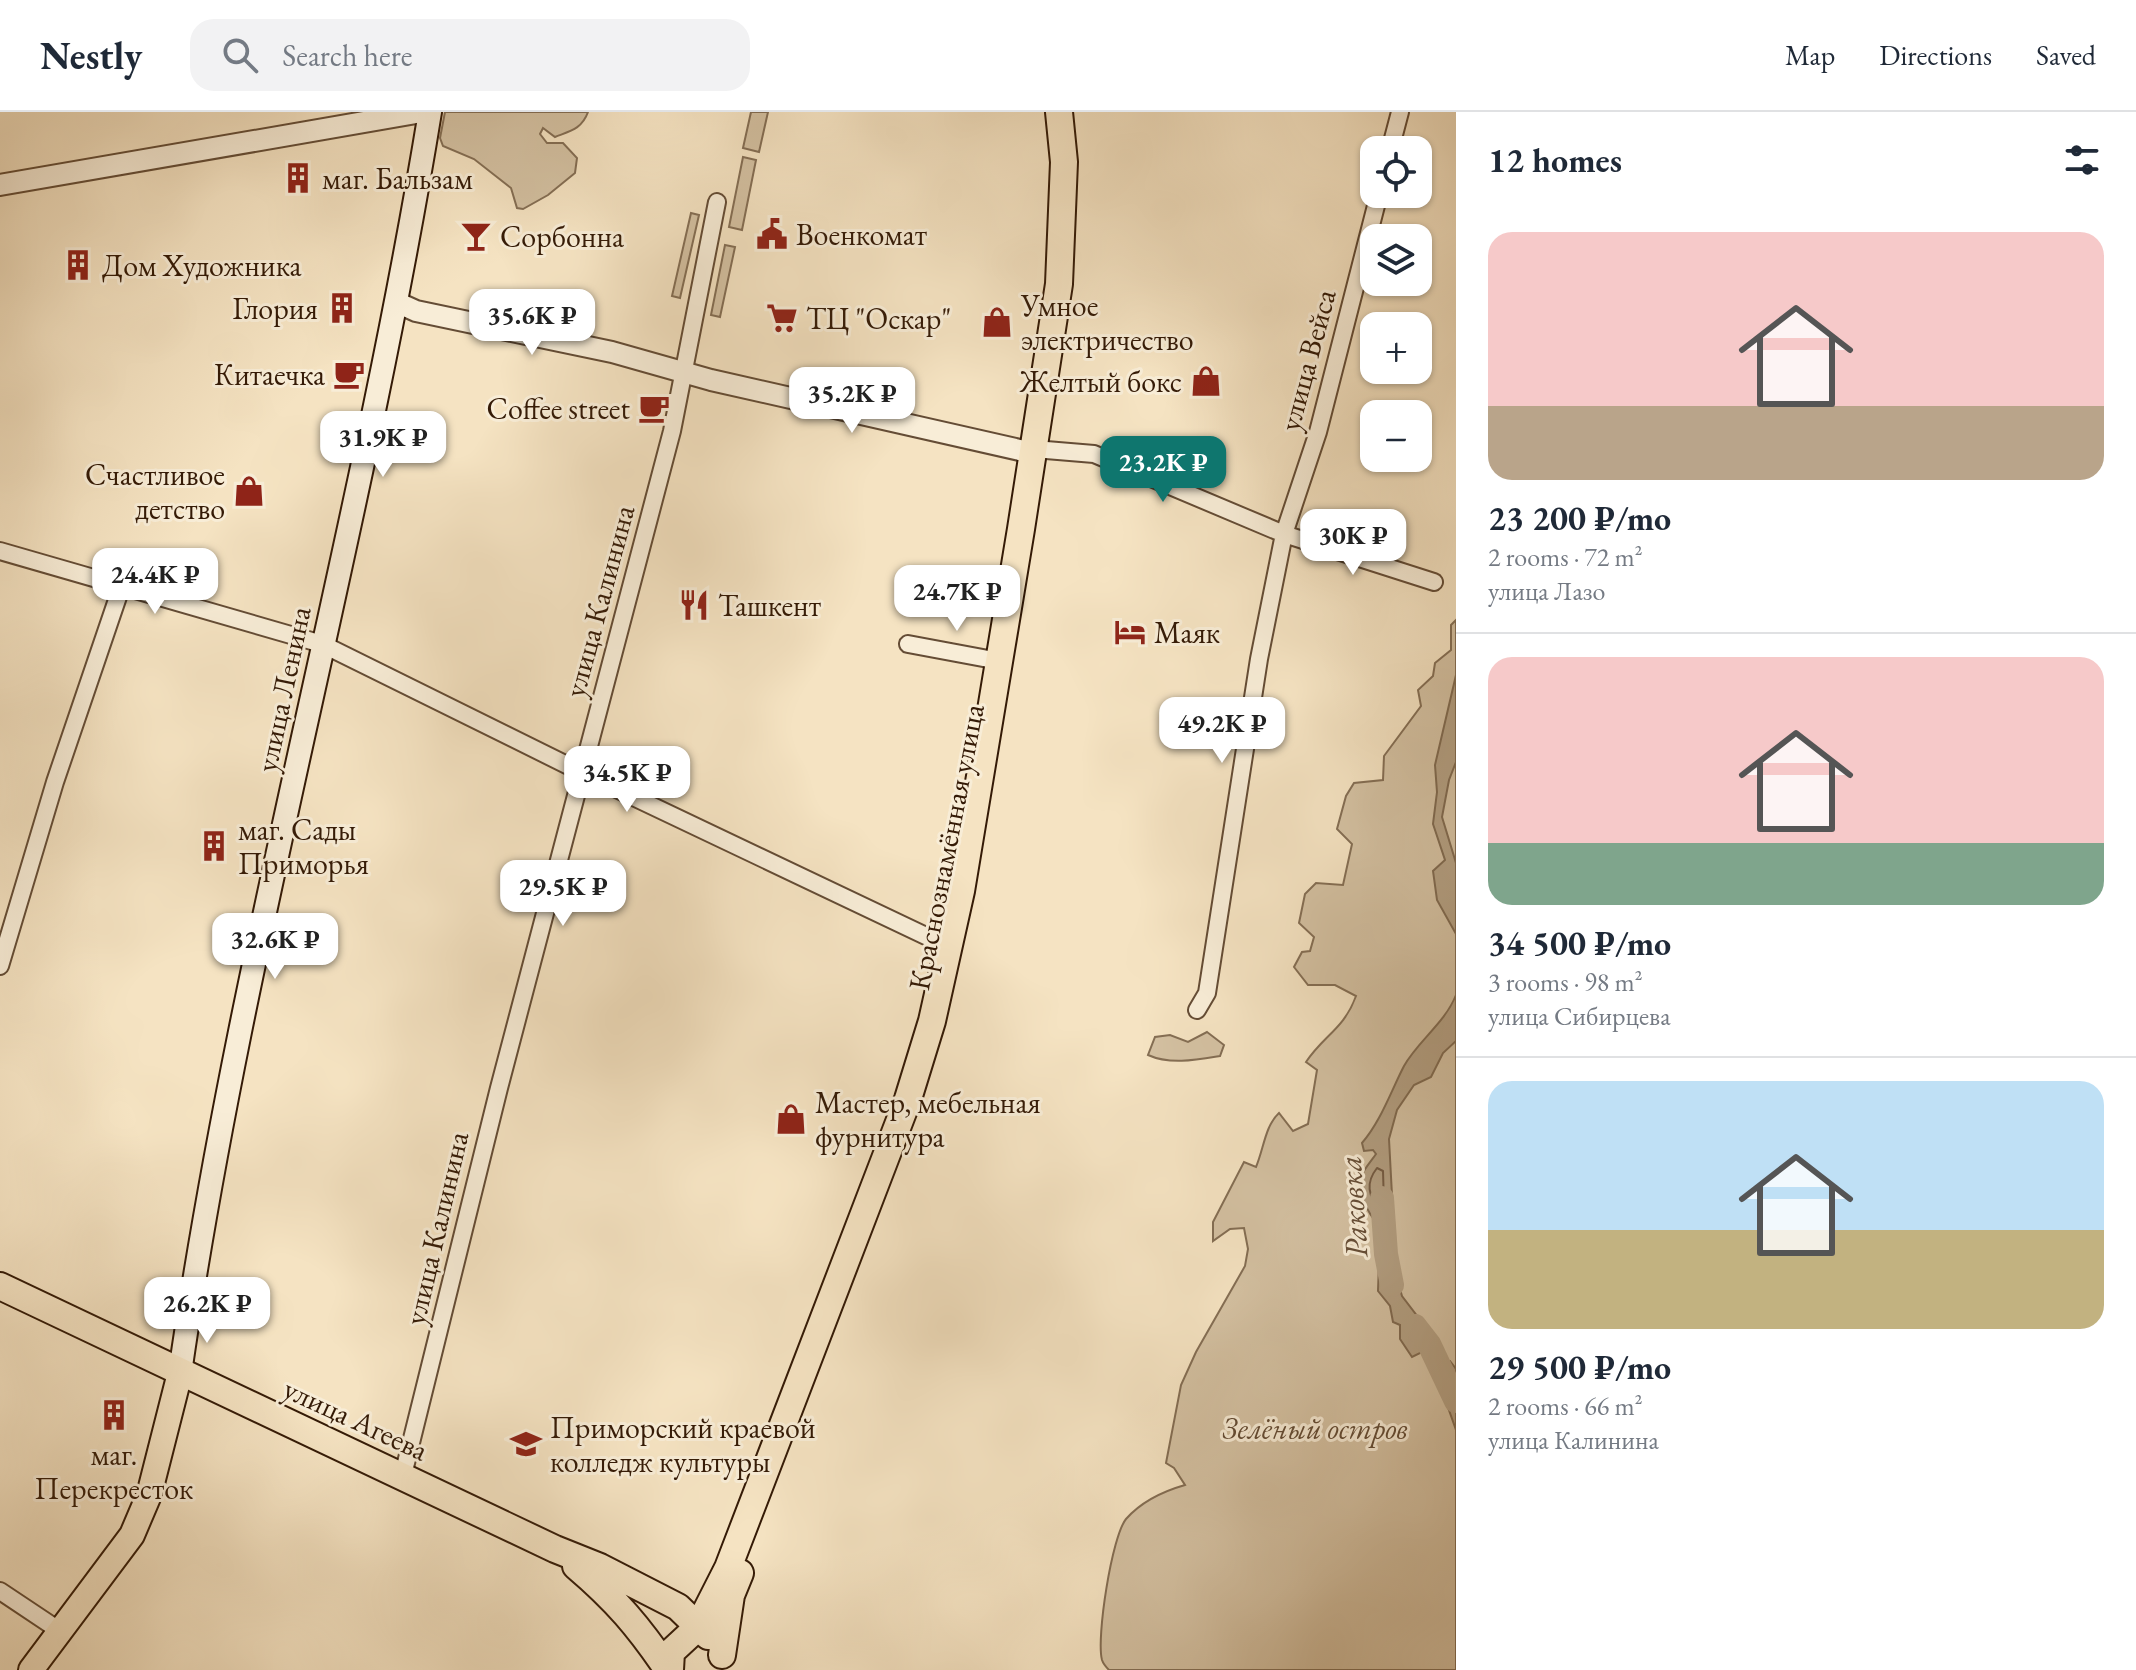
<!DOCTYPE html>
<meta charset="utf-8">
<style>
body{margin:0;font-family:"EB Garamond",serif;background:#f2f2f3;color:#1f2937;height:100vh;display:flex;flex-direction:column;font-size:30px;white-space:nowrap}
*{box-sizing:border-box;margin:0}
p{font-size:26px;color:#747a83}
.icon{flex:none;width:44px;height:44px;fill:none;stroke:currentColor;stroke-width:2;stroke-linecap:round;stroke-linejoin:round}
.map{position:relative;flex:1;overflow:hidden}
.sheet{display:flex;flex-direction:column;background:#fff;width:680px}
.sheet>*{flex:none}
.controls{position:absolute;left:1360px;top:24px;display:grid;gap:16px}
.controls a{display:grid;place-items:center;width:72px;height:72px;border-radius:16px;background:#fff;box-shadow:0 2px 6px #0004;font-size:40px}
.price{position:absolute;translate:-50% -68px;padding:0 18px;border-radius:16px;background:#fff;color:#222;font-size:26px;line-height:52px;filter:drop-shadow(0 2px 4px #0008)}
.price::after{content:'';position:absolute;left:50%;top:48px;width:24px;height:18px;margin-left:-12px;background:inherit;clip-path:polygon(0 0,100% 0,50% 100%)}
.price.selected{background:#0f766e;color:#fff}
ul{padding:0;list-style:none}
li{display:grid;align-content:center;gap:16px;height:424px;padding:0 32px}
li+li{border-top:2px solid #e0e1e3}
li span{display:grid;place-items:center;height:248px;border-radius:24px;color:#555}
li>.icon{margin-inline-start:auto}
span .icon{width:144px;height:144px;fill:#fffc;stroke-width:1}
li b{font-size:34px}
h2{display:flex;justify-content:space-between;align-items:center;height:96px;padding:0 32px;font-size:34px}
header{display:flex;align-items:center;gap:48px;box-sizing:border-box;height:112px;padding:0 40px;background:#fff;border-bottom:2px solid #e0e1e3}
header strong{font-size:38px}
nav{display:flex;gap:44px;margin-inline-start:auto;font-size:28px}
.search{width:560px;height:72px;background:#f2f2f3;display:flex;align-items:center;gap:20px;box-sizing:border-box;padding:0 28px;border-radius:24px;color:#747a83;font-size:30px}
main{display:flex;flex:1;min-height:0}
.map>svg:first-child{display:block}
</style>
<header>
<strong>Nestly</strong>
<div class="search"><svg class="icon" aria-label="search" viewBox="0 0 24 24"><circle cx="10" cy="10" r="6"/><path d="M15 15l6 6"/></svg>Search here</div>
<nav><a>Map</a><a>Directions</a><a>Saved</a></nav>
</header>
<main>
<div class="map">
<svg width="1456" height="1558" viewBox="0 0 1456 1558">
<rect width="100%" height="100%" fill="#f5e3c2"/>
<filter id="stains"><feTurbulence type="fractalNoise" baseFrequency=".0025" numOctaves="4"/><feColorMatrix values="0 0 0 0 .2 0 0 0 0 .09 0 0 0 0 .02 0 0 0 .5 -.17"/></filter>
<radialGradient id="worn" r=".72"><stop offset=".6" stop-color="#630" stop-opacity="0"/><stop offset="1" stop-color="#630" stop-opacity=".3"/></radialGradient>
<path fill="#d4c1a2" stroke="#846e54" stroke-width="2" d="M445,0H588C582,17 570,19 555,25L543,16L540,22L547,31H563L577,46L575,61L548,83L523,97L517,96L511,76L474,47L443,34L440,26Z
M751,0H768L759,40L743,36Z
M743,45L756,48L742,118L729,115Z
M691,101L699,103L680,186L672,184Z
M725,133L735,135L720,205L711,203Z
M1456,508V1558H1109C1107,1556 1103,1551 1102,1548C1096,1526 1112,1424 1126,1407C1141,1390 1164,1379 1185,1373L1174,1356L1166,1351L1181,1273L1196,1240L1245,1154L1248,1137L1244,1116L1230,1117L1213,1129V1110L1244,1050L1256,1055C1264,1036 1265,1014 1279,1001L1293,1019L1308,1012L1317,958L1306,950C1324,923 1344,917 1356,884L1335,873H1308L1294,855L1302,840L1310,839L1314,825L1299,811L1305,782L1316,771L1343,773L1352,732L1337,717L1346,684L1354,671L1383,668L1384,644L1421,594L1418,578L1433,564L1435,551L1451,538V513Z
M1207,920L1224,933L1220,944C1196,948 1170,953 1148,943L1155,925L1170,923L1188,930Z"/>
<path fill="#b39f82" stroke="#806a50" stroke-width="2" d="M1456,563V650L1449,668L1442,705L1456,751V822L1437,788L1433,759L1445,748L1433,712L1437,680L1435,653Z
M1456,883V929L1443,941L1431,965L1414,973L1397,998L1389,1027L1393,1102L1385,1118C1372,1110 1356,1082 1361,1065C1363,1058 1372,1048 1376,1042L1373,1038L1364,1039L1362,1031C1381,1009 1391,979 1404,954C1418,929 1445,911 1456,883Z
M1386,1142L1392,1149L1402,1184L1440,1234L1433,1241L1426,1238L1412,1245L1400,1227V1213L1393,1210L1390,1194L1378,1179L1379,1150Z
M1450,1249L1456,1257V1318L1445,1287L1434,1266L1438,1251Z"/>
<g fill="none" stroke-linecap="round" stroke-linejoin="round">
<path stroke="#745c44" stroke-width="2" d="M1377,1056L1383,1059L1384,1093L1381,1096C1367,1085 1366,1070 1377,1056Z"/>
<path stroke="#b39f82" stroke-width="24" d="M1382,1086L1386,1142L1392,1173
M1415,1214L1429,1232L1456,1289"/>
<defs>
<path id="minor" d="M1390,38L1400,0
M1046,338L1094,342L1284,422L1434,470
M0,439L322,532L583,661L949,835
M908,532L999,549
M0,854L55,670L122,473
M1197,898L1207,881L1259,547L1284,422L1318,320L1379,82
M403,1363L499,976L672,319L717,90
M0,1479L60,1519"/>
<path id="tertiary" d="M0,73L422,0
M396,190L416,199L612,240L711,268L1033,341"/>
<path id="secondary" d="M180,1261C241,836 361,423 430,0"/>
<path id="primary" d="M31,1558L132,1423L149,1383L180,1261"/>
<path id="trunk" d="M0,1174L555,1437L600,1455L678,1495L708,1524
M576,1454C616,1488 639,1515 668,1558
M722,1543L731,1483L740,1461
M670,1558L671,1540L698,1515L728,1456L908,987L932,909L961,779L1021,417L1059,172L1064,50L1059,0"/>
</defs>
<use href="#minor" stroke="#644c35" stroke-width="20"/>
<use href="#tertiary" stroke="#644c35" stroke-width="24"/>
<use href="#secondary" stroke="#341a06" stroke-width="26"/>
<use href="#primary" stroke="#341a06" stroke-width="28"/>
<use href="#trunk" stroke="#341a06" stroke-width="30"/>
<use href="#minor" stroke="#f8edd7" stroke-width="16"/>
<use href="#tertiary" stroke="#f8edd7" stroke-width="20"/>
<use href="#secondary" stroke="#f8edd7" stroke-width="22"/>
<use href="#primary" stroke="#f5e3c2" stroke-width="24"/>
<use href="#trunk" stroke="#f5e3c2" stroke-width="26"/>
</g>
<defs>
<symbol id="building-bare" viewBox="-9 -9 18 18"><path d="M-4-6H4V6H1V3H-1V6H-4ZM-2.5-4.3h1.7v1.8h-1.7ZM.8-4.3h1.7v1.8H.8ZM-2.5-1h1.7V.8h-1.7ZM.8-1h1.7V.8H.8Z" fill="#8f2418" stroke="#f8edd7" stroke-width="2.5" paint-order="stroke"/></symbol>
<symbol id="civic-bare" viewBox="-9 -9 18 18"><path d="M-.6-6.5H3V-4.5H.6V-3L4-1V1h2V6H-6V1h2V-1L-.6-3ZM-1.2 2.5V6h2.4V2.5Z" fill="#8f2418" stroke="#f8edd7" stroke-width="2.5" paint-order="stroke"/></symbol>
<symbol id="bar-bare" viewBox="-9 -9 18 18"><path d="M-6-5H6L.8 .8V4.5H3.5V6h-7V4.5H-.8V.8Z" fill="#8f2418" stroke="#f8edd7" stroke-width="2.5" paint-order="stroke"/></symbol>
<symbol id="supermarket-bare" viewBox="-9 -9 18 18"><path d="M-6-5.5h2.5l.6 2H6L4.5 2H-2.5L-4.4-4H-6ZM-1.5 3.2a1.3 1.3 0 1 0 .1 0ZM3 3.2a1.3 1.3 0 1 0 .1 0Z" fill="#8f2418" stroke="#f8edd7" stroke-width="2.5" paint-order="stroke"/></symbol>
<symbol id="shop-bare" viewBox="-9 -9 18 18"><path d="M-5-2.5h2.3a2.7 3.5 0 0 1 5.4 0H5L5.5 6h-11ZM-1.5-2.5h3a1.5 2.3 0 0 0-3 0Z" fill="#8f2418" stroke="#f8edd7" stroke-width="2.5" paint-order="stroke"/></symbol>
<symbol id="cafe-bare" viewBox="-9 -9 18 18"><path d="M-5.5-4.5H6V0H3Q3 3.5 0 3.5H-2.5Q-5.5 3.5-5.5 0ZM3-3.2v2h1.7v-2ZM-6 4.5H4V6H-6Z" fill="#8f2418" stroke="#f8edd7" stroke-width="2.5" paint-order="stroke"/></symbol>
<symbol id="restaurant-bare" viewBox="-9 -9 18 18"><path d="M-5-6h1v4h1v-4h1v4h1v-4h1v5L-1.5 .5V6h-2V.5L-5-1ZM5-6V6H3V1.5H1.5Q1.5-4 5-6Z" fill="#8f2418" stroke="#f8edd7" stroke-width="2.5" paint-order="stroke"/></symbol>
<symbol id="hotel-bare" viewBox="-9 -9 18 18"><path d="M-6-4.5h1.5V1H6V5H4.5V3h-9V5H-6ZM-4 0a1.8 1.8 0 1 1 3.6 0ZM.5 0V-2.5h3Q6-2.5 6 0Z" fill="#8f2418" stroke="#f8edd7" stroke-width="2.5" paint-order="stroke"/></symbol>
<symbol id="university-bare" viewBox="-9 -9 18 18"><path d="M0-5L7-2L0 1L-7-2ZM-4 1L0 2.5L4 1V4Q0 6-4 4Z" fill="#8f2418" stroke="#f8edd7" stroke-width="2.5" paint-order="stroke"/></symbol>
</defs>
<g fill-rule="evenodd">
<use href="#building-bare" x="276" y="44" width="44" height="44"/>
<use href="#civic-bare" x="750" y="100" width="44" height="44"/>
<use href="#bar-bare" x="454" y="102" width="44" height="44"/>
<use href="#building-bare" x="56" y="131" width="44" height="44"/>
<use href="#building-bare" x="320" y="174" width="44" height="44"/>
<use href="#supermarket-bare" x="760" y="184" width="44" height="44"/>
<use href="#shop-bare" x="975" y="188" width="44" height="44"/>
<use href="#cafe-bare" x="327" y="240" width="44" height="44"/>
<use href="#shop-bare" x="1184" y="247" width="44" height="44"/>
<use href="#cafe-bare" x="632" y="274" width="44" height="44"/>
<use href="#shop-bare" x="227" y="357" width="44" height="44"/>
<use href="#restaurant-bare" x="672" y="471" width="44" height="44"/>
<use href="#hotel-bare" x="1108" y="498" width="44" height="44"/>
<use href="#building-bare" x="192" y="712" width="44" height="44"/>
<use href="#shop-bare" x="769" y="985" width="44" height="44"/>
<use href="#building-bare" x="92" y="1281" width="44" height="44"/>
<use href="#university-bare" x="504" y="1310" width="44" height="44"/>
</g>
<g text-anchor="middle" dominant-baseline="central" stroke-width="6" stroke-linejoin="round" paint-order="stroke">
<g font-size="30" fill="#341a06" stroke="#f8edd7" text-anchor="start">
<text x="322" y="66">маг. Бальзам</text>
<text x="796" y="122">Военкомат</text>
<text x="500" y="124">Сорбонна</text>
<text x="102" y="153">Дом Художника</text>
<text x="1021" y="193">Умное<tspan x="1021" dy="34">электричество</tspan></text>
<text x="318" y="196" text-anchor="end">Глория</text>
<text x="806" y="206">ТЦ "Оскар"</text>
<text x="325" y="262" text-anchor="end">Китаечка</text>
<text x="1182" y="269" text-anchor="end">Желтый бокс</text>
<text x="630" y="296" text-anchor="end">Coffee street</text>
<text x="225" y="362" text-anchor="end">Счастливое<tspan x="225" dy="34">детство</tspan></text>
<text x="718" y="493">Ташкент</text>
<text x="1154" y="520">Маяк</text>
<text x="238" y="717">маг. Сады<tspan x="238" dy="34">Приморья</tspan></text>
<text x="815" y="990">Мастер, мебельная<tspan x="815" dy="34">фурнитура</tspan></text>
<text x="550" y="1315">Приморский краевой<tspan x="550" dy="34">колледж культуры</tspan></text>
<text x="114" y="1342" text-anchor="middle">маг.<tspan x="114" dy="34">Перекресток</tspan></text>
</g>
<g font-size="30" fill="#341a06" stroke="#f8edd7">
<text transform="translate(1307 248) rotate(-75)">улица Вейса</text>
<text transform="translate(599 489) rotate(-75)">улица Калинина</text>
<text transform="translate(283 577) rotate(-78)">улица Ленина</text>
<text transform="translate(946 735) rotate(-79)">Краснознамённая улица</text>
<text transform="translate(436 1116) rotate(-77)">улица Калинина</text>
<text transform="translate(356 1307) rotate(25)">улица Агеева</text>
</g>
<g font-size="30" font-style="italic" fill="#644c35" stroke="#f8edd7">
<text x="1315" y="1316">Зелёный остров</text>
</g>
<g font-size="32" font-style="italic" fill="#674f38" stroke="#f8edd7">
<text transform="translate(1353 1095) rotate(-94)">Раковка</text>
</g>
</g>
<rect width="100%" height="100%" filter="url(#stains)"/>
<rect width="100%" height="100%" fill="url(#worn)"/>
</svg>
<div class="controls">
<a><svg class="icon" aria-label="locate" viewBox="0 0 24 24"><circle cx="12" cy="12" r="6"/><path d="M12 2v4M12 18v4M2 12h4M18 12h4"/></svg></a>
<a><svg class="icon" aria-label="layers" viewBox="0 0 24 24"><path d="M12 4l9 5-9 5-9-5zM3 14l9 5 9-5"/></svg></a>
<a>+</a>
<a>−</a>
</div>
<b class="price" style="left:532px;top:245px">35.6K ₽</b>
<b class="price" style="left:852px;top:323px">35.2K ₽</b>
<b class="price" style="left:383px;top:367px">31.9K ₽</b>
<b class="price selected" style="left:1163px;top:392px">23.2K ₽</b>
<b class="price" style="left:1353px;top:465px">30K ₽</b>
<b class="price" style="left:155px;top:504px">24.4K ₽</b>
<b class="price" style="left:957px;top:521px">24.7K ₽</b>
<b class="price" style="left:1222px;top:653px">49.2K ₽</b>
<b class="price" style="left:627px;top:702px">34.5K ₽</b>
<b class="price" style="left:563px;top:816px">29.5K ₽</b>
<b class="price" style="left:275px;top:869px">32.6K ₽</b>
<b class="price" style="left:207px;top:1233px">26.2K ₽</b>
</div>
<section class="sheet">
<h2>12 homes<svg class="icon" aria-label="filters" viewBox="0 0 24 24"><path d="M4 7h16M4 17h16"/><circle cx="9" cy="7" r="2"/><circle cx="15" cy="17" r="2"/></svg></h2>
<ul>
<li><span style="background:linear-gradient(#f6c9c9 70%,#b9a48a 0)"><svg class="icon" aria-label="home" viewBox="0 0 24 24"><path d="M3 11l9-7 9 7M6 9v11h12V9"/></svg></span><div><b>23 200 ₽/mo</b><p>2 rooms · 72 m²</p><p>улица Лазо</p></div></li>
<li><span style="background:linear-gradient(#f6c9c9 75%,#7fa58c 0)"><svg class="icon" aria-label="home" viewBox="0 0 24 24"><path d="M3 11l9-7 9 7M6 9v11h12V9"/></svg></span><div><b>34 500 ₽/mo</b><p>3 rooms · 98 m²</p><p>улица Сибирцева</p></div></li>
<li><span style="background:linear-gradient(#bfe0f5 60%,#c2b280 0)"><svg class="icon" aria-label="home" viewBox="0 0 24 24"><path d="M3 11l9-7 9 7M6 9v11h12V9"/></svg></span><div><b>29 500 ₽/mo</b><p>2 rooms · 66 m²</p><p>улица Калинина</p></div></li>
</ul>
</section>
</main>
